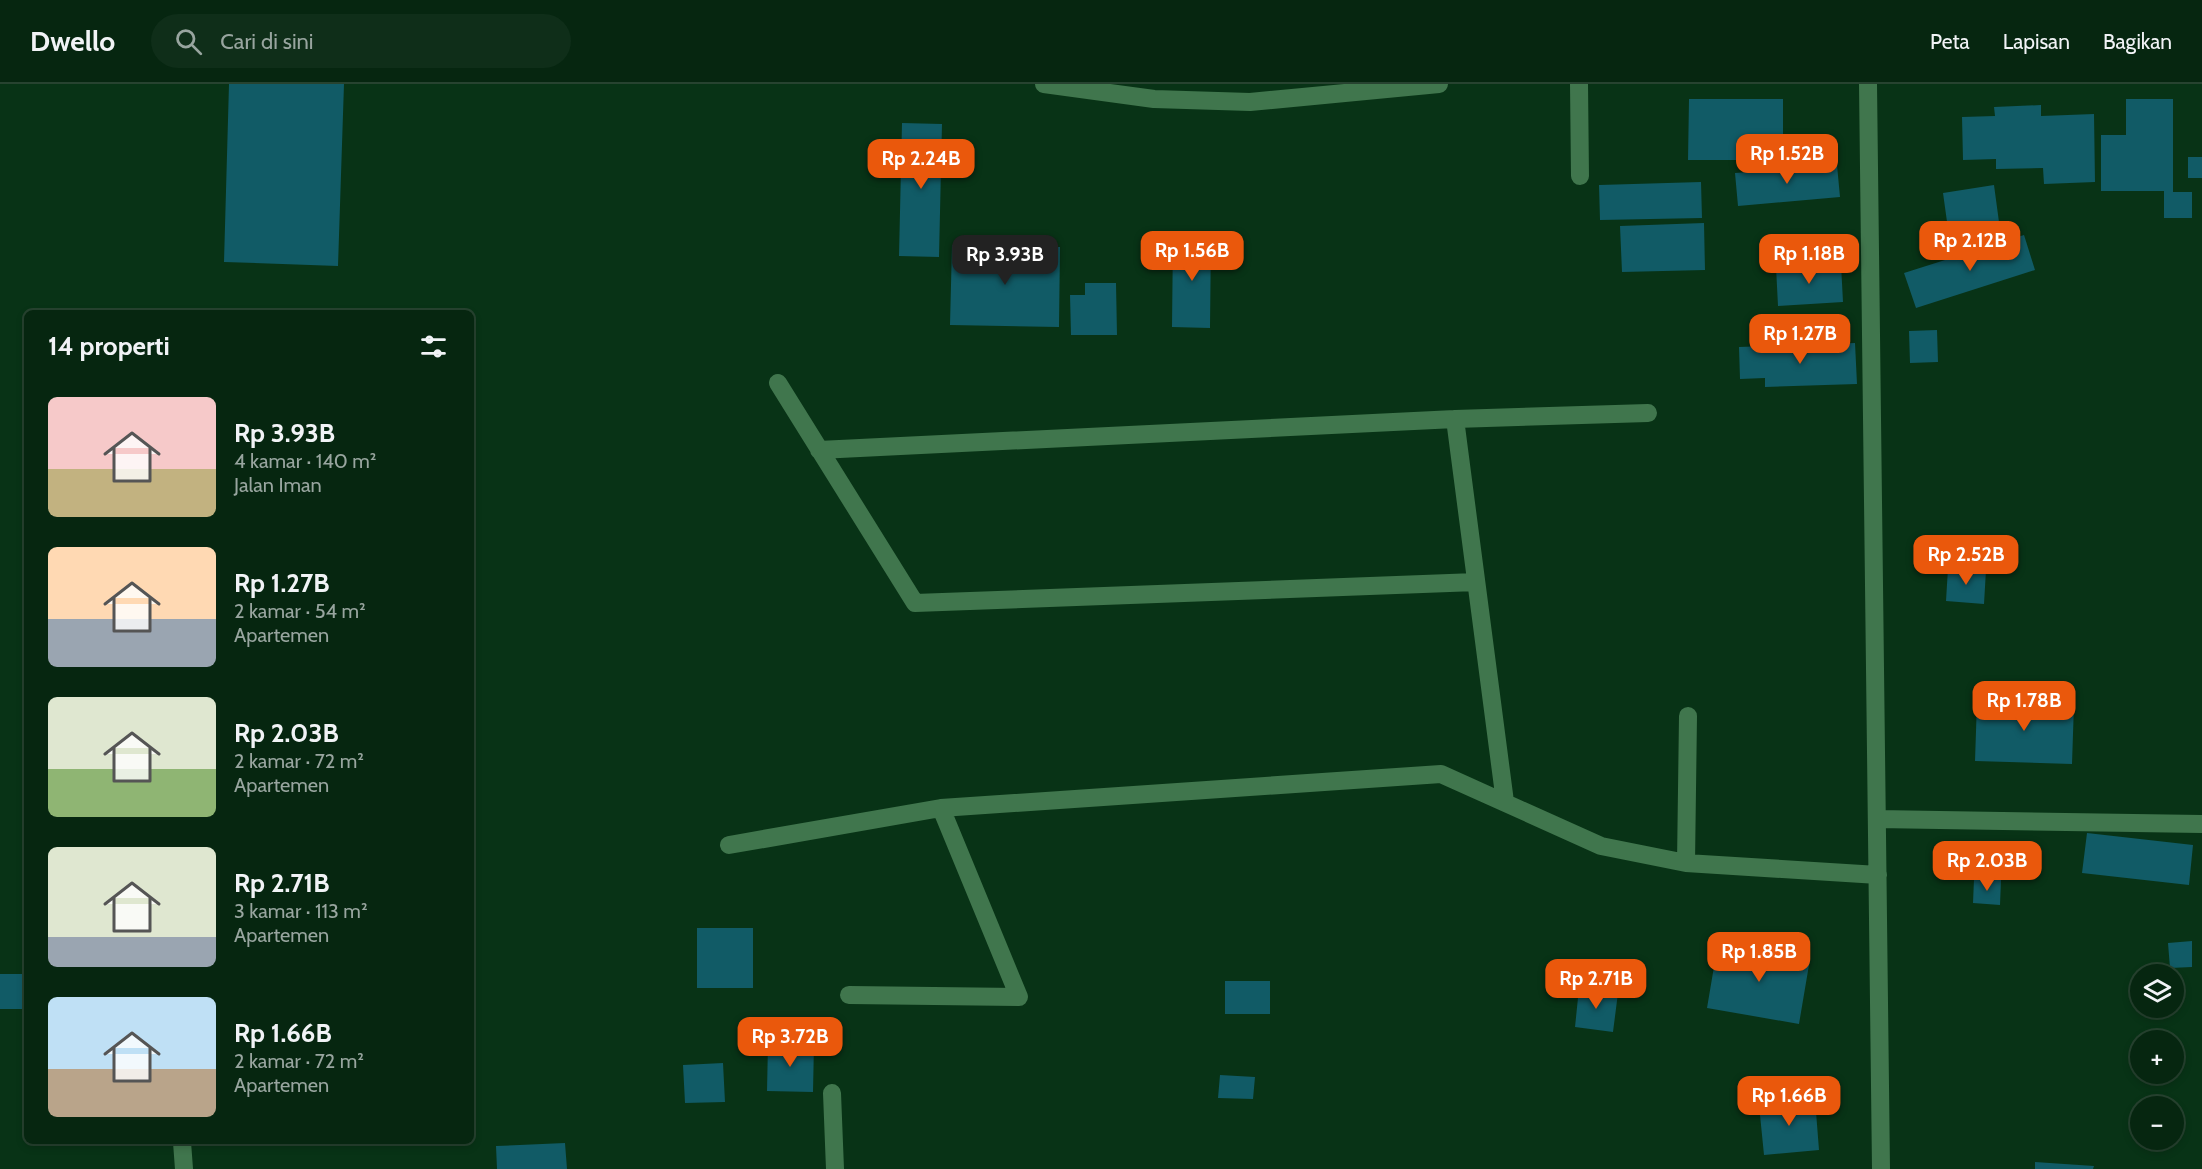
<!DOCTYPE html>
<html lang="id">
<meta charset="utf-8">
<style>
body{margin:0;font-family:Cabin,sans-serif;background:#0f2e19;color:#f1f3f6;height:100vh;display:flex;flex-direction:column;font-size:22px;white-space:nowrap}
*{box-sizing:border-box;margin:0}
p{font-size:20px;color:#98a59f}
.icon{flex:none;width:33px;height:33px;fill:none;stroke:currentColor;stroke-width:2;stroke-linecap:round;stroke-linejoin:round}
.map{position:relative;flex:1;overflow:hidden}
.panel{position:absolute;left:24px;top:226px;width:450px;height:834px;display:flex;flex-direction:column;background:#062610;border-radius:9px;box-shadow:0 3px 9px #0003,0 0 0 2px #274330}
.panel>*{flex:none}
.controls{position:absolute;left:2130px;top:880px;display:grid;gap:12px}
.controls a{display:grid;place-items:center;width:54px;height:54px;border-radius:50%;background:#062610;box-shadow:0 3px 9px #0003,0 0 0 2px #274330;font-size:30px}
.price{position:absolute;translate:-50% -51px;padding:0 14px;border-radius:12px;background:#ea580c;color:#fff;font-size:20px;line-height:39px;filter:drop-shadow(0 2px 3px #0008)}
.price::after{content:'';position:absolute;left:50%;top:36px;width:18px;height:14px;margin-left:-9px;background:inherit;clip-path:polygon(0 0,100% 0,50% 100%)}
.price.on{background:#222;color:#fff}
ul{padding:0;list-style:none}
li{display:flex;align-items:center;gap:18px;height:150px;padding:0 24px}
li span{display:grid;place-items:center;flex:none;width:168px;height:120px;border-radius:9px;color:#555}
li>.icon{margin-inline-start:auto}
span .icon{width:72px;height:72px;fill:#fffc;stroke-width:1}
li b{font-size:26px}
h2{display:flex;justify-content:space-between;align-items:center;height:72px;padding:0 24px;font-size:26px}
header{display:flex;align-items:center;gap:36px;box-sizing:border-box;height:84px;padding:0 30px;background:#062610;border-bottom:2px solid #274330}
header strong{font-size:28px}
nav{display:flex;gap:33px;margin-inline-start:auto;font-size:21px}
.search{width:420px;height:54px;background:#0f2e19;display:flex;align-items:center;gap:15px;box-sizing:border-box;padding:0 21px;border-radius:33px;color:#98a59f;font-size:22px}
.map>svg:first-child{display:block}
</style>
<header>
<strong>Dwello</strong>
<div class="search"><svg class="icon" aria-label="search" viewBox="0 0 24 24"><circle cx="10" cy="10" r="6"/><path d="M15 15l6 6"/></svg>Cari di sini</div>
<nav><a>Peta</a><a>Lapisan</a><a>Bagikan</a></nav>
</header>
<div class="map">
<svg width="2202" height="1085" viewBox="0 0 2202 1085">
<rect width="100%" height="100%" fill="#083316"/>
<path fill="#115b66" d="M229,0H344L338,182L224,178Z
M1689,15H1783V76H1688Z
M2126,15H2173V108H2192V134H2164V107H2101V51H2126Z
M2041,21V32L2094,30L2095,98L2044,100L2043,84L1996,85V75L1963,76L1962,33L1995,32L1994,23Z
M902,39L942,40L939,173L899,172Z
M2188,73H2202V94H2188Z
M1837,81L1840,113L1738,122L1735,89Z
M1701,98L1702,134L1600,136L1599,101Z
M1994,101L1999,138L1948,145L1943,109Z
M1704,139L1705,186L1622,188L1620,142Z
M2024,151L2035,186L1916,224L1904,189Z
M1173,152H1211L1210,244L1172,243Z
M952,161L1060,163L1059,243L950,241Z
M1841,180L1843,218L1778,222L1776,183Z
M1085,199H1116L1117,251H1071L1070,211H1085Z
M1937,246L1938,278L1910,279L1909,247Z
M1855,259L1857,300L1765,303V294L1740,295L1739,263Z
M1948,484L1986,486L1984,520L1946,517Z
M1977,617L2074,620L2072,680L1975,677Z
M2087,749L2193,761L2189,801L2082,789Z
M1974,795L2001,796L2000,821L1973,819Z
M697,844H753V904H697Z
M2192,857V883L2170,884L2168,859Z
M1718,859L1810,875L1799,940L1707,924Z
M0,890H26V925H0Z
M1225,897H1270V930H1225Z
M1579,904L1618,909L1613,948L1575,943Z
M768,959L814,960L813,1008L767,1007Z
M723,979L725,1018L685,1019L683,981Z
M1220,991L1255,993L1253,1015L1218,1014Z
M1815,1015L1819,1066L1764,1071L1759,1021Z
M565,1059L567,1085H497L496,1062Z
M2035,1078L2094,1082L2093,1085H2035Z"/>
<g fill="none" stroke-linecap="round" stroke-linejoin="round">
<path stroke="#40764d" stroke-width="18" d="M1579,0L1580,92"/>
<path stroke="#40764d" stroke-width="18" d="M1044,0L1154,15L1250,18L1439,0
M1868,0L1881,1085
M778,299L915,519L1476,498
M819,366L1455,335
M1505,718L1455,335L1648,329
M1877,735L2202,740
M729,761L941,724
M1686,779L1688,632
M849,911L1019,913L941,724L1441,690L1601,762L1686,779L1878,791
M832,1009L835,1085
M182,1058L184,1085"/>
</g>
</svg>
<div class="controls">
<a><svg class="icon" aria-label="layers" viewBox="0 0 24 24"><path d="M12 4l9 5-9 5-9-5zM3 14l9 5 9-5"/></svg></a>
<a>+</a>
<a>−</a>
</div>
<b class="price" style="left:1787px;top:101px">Rp 1.52B</b>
<b class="price" style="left:921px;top:106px">Rp 2.24B</b>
<b class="price" style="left:1970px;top:188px">Rp 2.12B</b>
<b class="price" style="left:1192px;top:198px">Rp 1.56B</b>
<b class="price" style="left:1809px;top:201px">Rp 1.18B</b>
<b class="price on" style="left:1005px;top:202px">Rp 3.93B</b>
<b class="price" style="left:1800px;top:281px">Rp 1.27B</b>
<b class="price" style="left:1966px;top:502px">Rp 2.52B</b>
<b class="price" style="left:2024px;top:648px">Rp 1.78B</b>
<b class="price" style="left:1987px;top:808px">Rp 2.03B</b>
<b class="price" style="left:1759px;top:899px">Rp 1.85B</b>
<b class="price" style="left:1596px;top:926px">Rp 2.71B</b>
<b class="price" style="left:790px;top:984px">Rp 3.72B</b>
<b class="price" style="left:1789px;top:1043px">Rp 1.66B</b>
<section class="panel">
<h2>14 properti<svg class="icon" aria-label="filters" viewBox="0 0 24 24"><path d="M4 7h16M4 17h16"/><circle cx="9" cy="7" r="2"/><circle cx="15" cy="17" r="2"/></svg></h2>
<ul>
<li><span style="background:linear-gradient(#f6c9c9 60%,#c2b280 0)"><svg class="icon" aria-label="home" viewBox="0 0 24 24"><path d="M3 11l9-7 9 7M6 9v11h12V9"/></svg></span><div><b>Rp 3.93B</b><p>4 kamar · 140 m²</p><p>Jalan Iman</p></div></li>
<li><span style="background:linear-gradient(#ffd9b3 60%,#9aa5b1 0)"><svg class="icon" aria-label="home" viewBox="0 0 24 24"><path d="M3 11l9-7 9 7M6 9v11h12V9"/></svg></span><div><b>Rp 1.27B</b><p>2 kamar · 54 m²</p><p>Apartemen</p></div></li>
<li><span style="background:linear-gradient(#dfe7d0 60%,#8fb573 0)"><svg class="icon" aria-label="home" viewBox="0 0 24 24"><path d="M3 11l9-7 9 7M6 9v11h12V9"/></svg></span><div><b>Rp 2.03B</b><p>2 kamar · 72 m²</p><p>Apartemen</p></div></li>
<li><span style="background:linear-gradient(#dfe7d0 75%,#9aa5b1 0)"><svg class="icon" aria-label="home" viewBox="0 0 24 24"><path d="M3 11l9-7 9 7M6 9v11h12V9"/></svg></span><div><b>Rp 2.71B</b><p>3 kamar · 113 m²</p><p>Apartemen</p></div></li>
<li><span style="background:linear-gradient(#bfe0f5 60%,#b9a48a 0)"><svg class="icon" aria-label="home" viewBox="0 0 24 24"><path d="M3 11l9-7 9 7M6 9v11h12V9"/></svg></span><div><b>Rp 1.66B</b><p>2 kamar · 72 m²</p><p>Apartemen</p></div></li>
</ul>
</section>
</div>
